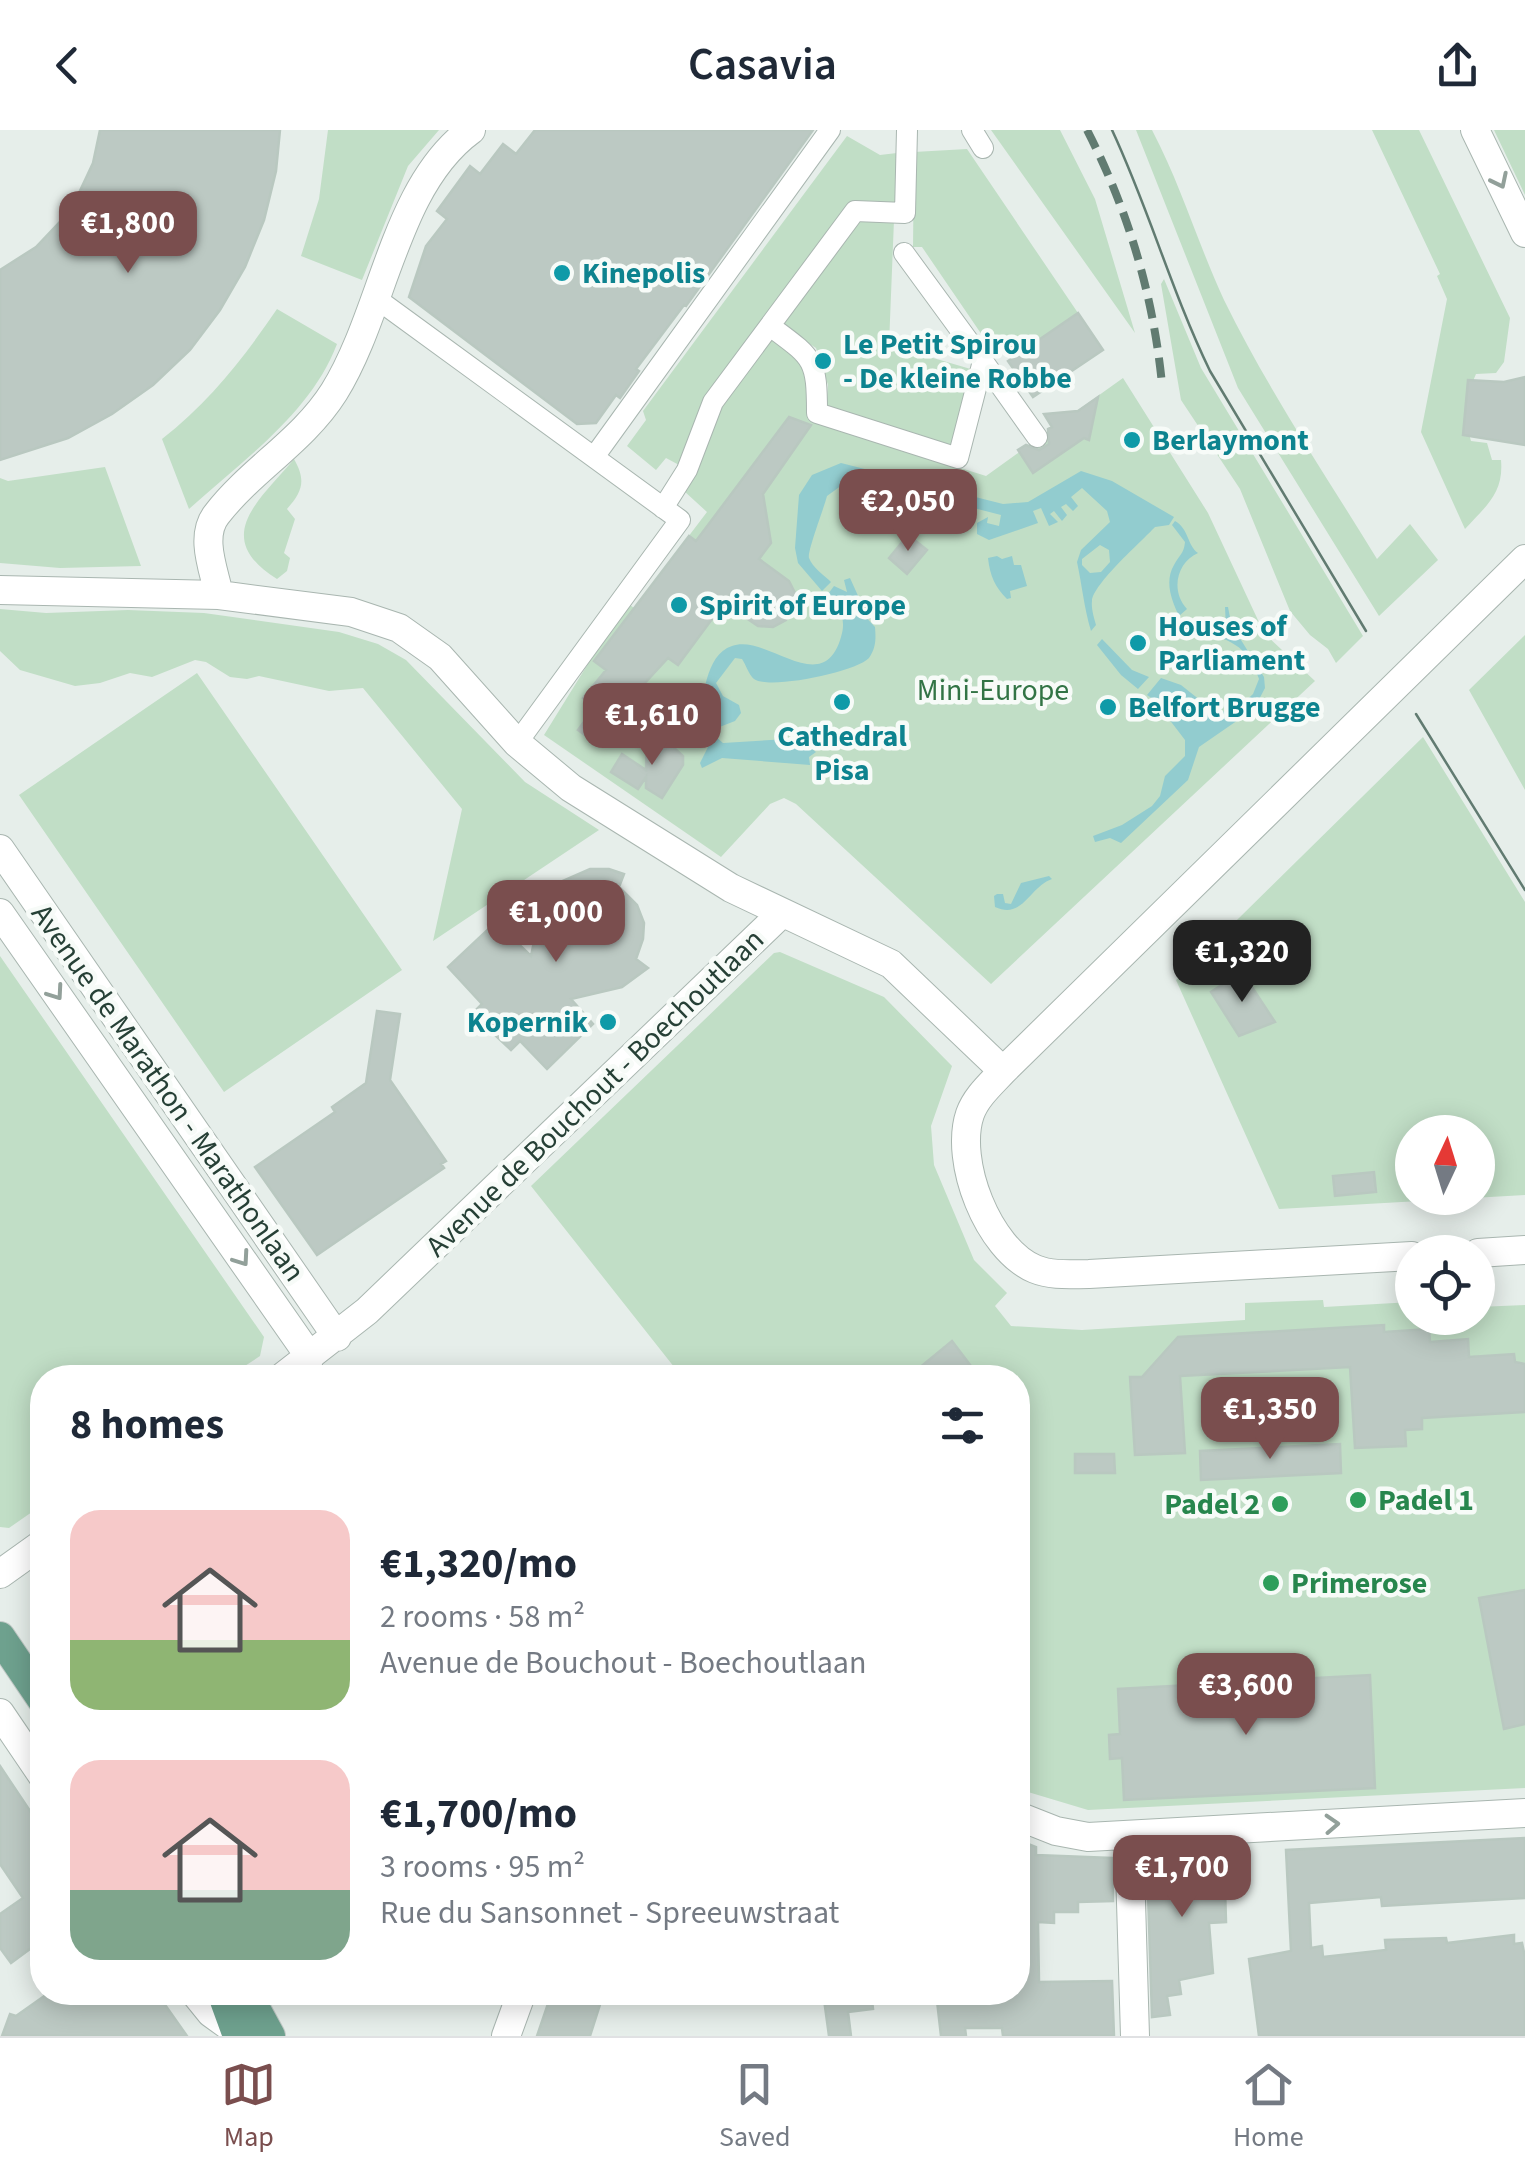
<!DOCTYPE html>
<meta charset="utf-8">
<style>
body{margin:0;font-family:"Source Sans 3",sans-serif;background:#f6f6f7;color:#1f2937;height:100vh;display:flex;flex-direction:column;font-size:38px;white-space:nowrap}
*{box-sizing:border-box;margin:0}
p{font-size:32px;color:#747a83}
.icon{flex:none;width:55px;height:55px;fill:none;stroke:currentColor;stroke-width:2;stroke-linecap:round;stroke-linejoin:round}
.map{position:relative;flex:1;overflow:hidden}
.panel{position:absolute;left:30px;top:1235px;width:1000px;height:640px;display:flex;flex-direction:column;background:#fff;border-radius:40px;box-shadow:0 5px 25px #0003}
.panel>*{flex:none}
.needle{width:65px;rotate:4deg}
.controls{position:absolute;left:1395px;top:985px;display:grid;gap:20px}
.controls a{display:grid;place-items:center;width:100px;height:100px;border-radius:50%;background:#fff;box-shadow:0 5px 25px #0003;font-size:50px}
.price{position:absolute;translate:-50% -85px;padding:0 22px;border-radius:20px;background:#7a4e4e;color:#fff;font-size:32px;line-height:65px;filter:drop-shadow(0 2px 5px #0008)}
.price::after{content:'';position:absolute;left:50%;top:60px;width:30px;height:22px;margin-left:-15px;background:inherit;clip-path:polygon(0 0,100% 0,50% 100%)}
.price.current{background:#222;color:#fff}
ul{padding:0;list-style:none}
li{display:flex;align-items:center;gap:30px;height:250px;padding:0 40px}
li span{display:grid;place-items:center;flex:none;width:280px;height:200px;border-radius:30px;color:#555}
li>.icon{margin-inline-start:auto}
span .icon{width:120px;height:120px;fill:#fffc;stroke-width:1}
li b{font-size:42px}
h2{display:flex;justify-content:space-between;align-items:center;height:120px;padding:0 40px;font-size:42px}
header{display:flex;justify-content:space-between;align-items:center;height:130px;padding:0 40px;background:#fff;font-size:45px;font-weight:600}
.tabs{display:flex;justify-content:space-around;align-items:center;height:140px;border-top:2px solid #e0e1e3;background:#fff;font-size:28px;color:#747a83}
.tabs a{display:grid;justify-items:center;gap:5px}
.tabs .current{color:#7a4e4e}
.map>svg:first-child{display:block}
</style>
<header><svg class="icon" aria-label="back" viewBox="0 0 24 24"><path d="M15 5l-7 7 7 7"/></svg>Casavia<svg class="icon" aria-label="share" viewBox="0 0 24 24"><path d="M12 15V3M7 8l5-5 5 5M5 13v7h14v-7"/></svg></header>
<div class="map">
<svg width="1525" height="1906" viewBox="0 0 1525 1906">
<rect width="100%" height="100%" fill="#e6eeea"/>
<path fill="#c1dec6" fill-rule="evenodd" d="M328,0H439L408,36L362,150L301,126L319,69Z
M991,0H1060L1095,69L1135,203Z
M1136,0H1152C1181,55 1198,114 1224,170C1268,260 1325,344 1377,429L1410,394L1438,430L1379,486L1238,258Z
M1372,0H1419L1510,188L1504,232L1496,243L1476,244C1468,261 1465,293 1471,311L1487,313L1492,330H1501C1504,363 1486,376 1465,399L1421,302L1447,169L1437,146L1440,144Z
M1494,0H1525V65Z
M847,6L880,25L897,23V75L851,73L681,336L666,328L656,340L627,316L646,290L643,281Z
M967,19L1078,183L1025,220L1016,214L997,227L922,117H913L914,22Z
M894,90L889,215L974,240L951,335L986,346L1123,248L1208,383L1264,503L1315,551L991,854L796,674L784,668L770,674L721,727L544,605L591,529L630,475L634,478L707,382L684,361L718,275L772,204C814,234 813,240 811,291L825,296L828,255L816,218L779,194L856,91Z
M1164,149L1201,238L1363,506L1336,533L1328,519L1310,505L1290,481L1240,359L1181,270L1161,154Z
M277,179L337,214C311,283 242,331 189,379L162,309C210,271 243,229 277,179Z
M294,329C306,350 303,361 287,379L295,389L284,423L290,428L287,441L277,449C210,407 260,370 294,329Z
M105,337L141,436L60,438L0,433V348L8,351Z
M0,479L46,483L128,480L204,483L339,502L378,514L406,530L525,652L599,700L433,811L462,679L363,558L329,561L259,546L247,549L230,547L206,532L195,530L152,547L130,543L100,553L75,556L20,540L0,521Z
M1525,505V660L1469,560Z
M197,543L402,840L224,962L19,665Z
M1423,607L1525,772V1065L1279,1079L1176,850ZM1412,1002H1478V1068H1412Z
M780,822L884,867L952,936L931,996L934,1035L974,1130L1007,1163L995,1176L1011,1196L1082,1200L1245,1190V1173L1323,1170L1324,1177L1412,1172V1188H1478V1177L1525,1175V1658L1088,1680L1018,1659V1248L682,1247L531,1056L774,823Z
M0,826L264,1207L260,1226L228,1247L42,1248V1375L9,1398L0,1397Z"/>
<path fill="#92cccf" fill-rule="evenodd" d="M841,333L1003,374L1028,372L1081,341L1112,351L1174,387L1169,395L1155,397C1141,412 1093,454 1092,471C1091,478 1094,488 1096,495L1091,501C1084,478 1082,455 1077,432L1081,420L1110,392L1107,381L1082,358L1071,367L1078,376L1073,381L1066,374L1061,377L1067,385L1062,391L1054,381L1050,384L1058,392L1049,396L1041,378L1033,381L1038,393L989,410L977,404V393L988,387L987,393L999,396L1001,385L853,347L827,366C824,378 807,422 809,428C812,437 825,446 831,452L822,461L798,433L795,418L799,365L812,345ZM1100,415L1109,420L1110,432L1101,442L1090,443L1082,435V429Z
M1175,391C1189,399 1187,415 1198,423C1177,432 1170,461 1187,479L1179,486C1172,471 1164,452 1174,435C1179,425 1184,424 1185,412L1172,395Z
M997,426L1002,429L1012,426L1014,435H1021L1027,456L1010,461L1011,468L1007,469C995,457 990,446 988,428Z
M850,448L864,479L860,481L875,497C876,509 876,518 869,528C856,542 769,560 754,549C749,545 746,535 742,529L735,528L716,553L723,566L739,575L741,583L735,591L717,598L716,607L723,613L787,609L807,615L816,622L809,627L810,635L722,628L702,638L700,633L711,611L698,600L680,601L678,595L696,591C705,570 704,525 732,516C767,503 823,570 841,507C847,488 839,478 828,464L834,456L847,462L844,450Z
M1225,477H1228L1233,503L1241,510L1264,547L1265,558L1254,579L1199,617L1188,650L1121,713L1110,708L1095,712L1093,706L1122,695L1152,676L1160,666L1165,646L1185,626V610L1159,576L1155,579L1149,575L1153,569L1147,565L1161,548L1181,555L1215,582L1235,581L1253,564L1259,549C1248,515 1228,508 1195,501L1202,490L1226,498Z
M1102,509L1132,540L1149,547L1138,559L1121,545L1097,515Z
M1049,746L1052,749C1029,757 1023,790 995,777L994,766L997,764H1003L1005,773L1011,774L1021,753Z"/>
<path fill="#bcc9c3" stroke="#b9c8c0" stroke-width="2.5" d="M100,0H280L276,41L264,90L245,137L220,180L190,220L153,255L112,284L68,308L0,330V140L36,117L71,80L93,33Z
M535,0H813L686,176L684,175L636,239L639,241L620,268L616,265L596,293L577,294L409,167L426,116L447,89L437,81L470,36L480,44L503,14L516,24Z
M1078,183L1103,220L1033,267L1008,231Z
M1525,247V315L1463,305L1468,250L1504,252Z
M1098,267L1089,310L1084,308L1033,343L1018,320L1026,315L1039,320L1049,314L1048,299L1052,297L1044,284L1078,281Z
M789,287L811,295L763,364L771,413L759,429L789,451L795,463L794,478L786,490L773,497L758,496L746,488L732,462L678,535L668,528L592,610L578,600L595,577L583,568L606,540L594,531L689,406L696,411Z
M908,405L927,420L907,444L889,428Z
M647,607L671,615L683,626V635L662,668L646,658V647L638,659L611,642L622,624L646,640Z
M590,739H609L624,744L619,757L637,775L644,793L643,809L636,829L648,838L622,857L571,869L593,894L547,939L520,911L511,920L482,893L474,882L482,874L448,837L496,792L531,826L540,783L548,765L558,753Z
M1242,842L1275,892L1239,906L1211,862Z
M377,881L400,884L390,950L446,1031L441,1034L444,1038L317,1125L255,1037L335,982L332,977L366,953Z
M1374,1042L1376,1062L1335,1066L1333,1046Z
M1384,1195V1202L1429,1199L1430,1212L1468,1209L1469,1227L1514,1224L1515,1232L1525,1234V1282L1422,1288V1299L1405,1300L1406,1316L1355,1318L1350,1237L1180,1246L1185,1323L1135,1325L1130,1247H1142L1178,1207Z
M952,1211L980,1248H907Z
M1340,1314L1341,1343L1201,1350L1200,1321Z
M1075,1324H1114L1115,1343H1075Z
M1525,1460V1594L1504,1599L1479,1468Z
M1370,1545L1375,1658L1124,1670L1122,1628L1110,1629L1109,1605L1120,1604L1118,1559Z
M0,1636L42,1699V1810L11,1833L0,1818V1784L23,1768L0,1734Z
M1525,1708V1768L1382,1776L1381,1767L1309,1773L1311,1818L1322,1816L1323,1827L1386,1820L1385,1810L1446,1808L1447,1813L1514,1805V1814L1522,1813L1525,1827V1906H1259L1249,1829L1291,1821L1286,1720Z
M1018,1710L1036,1717V1725L1112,1728L1113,1771L1078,1772V1782H1054V1793L1038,1792L1039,1852L1112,1851L1114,1906H1003L1002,1898H965L966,1906H941L936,1862H1018Z
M1224,1722L1226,1792L1209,1793L1213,1843L1179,1850L1181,1864L1167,1866L1170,1885L1152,1887L1147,1731L1151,1727Z
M50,1862H156L187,1906H2L10,1884L16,1886Z
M552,1862H604L590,1906H537Z
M823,1862H871L873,1879L848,1882L851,1906H829Z"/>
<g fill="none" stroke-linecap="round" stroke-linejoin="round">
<defs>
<path id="pedestrian" d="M972,0L983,18
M377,169L680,390L517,613
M770,196C813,228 817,228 817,283L958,328L983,231L904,123
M983,231L1037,307
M594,327L830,0
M663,378L687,340L713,272L855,81L905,83L907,0"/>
<path id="minor" d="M1475,0L1525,103
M0,460L219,465L351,482L399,498L440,527L517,613L571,658L731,758L891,834L1003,941
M219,465C214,440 199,406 217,384C252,339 303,311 334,262C384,182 394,56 471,0
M0,719L337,1207
M0,783L310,1227
M1478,1123L1525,1120
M1412,1126L1089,1144C1071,1144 1052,1146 1035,1139C988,1119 954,1031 970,984C976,967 991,954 1003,941L1525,429
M281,1248L367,1181L781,784
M0,1444L42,1414
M0,1583L42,1645
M1018,1686L1056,1701L1088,1707L1525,1683
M1129,1705L1135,1906
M194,1862L211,1883L236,1901
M506,1906L522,1862"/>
<path id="primary" d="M0,1507L42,1569
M222,1862L238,1906
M246,1862L270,1906"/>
</defs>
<use href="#pedestrian" stroke="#a9b6b0" stroke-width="22"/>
<use href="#minor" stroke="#a9b6b0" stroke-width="30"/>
<use href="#primary" stroke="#c2cac7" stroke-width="32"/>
<use href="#pedestrian" stroke="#fff" stroke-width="20"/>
<use href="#minor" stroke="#fff" stroke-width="28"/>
<use href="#primary" stroke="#6ea18e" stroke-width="30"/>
<path stroke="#617b71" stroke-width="2.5" d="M1112,0C1149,79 1172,163 1210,241L1366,501
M1416,584L1525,760"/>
<path stroke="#617b71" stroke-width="8" stroke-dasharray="20 10" stroke-linecap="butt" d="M1087,0C1128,80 1153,164 1162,254"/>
</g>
<defs><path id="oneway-chevron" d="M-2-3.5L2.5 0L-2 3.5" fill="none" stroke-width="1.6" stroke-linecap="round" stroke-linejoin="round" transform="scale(2.5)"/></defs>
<g stroke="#92a09a">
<use href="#oneway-chevron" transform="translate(1500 51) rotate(64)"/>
<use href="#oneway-chevron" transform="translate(56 863) rotate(55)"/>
<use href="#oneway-chevron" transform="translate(242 1129) rotate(55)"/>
<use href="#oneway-chevron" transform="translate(1332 1694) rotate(-3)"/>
</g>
<g fill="#0f9aa8" stroke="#f7fbf8" stroke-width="4">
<circle cx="562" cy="143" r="10"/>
<circle cx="823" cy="231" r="10"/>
<circle cx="1132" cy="310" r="10"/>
<circle cx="679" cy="475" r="10"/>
<circle cx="1138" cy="513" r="10"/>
<circle cx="842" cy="572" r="10"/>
<circle cx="1108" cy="577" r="10"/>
<circle cx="608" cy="892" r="10"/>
</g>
<g fill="#2e9e5b" stroke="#f7fbf8" stroke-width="4">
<circle cx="1358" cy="1370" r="10"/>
<circle cx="1280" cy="1374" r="10"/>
<circle cx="1271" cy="1453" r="10"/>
</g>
<g text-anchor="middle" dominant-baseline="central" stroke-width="9" stroke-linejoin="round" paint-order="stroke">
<g font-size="30" font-weight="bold" fill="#0d838f" stroke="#f7fbf8" text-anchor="start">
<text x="582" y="143">Kinepolis</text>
<text x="843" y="214">Le Petit Spirou<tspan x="843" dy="34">- De kleine Robbe</tspan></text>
<text x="1152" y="310">Berlaymont</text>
<text x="699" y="475">Spirit of Europe</text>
<text x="1158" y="496">Houses of<tspan x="1158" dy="34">Parliament</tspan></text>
<text x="1128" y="577">Belfort Brugge</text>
<text x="842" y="606" text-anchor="middle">Cathedral<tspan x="842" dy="34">Pisa</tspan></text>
<text x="588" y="892" text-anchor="end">Kopernik</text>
</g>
<g font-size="30" fill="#327445" stroke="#f7fbf8">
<text x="993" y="560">Mini-Europe</text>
</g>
<g font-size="30" fill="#264036" stroke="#f7fbf8">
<text transform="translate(168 963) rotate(55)">Avenue de Marathon - Marathonlaan</text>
<text transform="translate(595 963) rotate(-44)">Avenue de Bouchout - Boechoutlaan</text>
</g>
<g font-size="30" font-weight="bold" fill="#27864d" stroke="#f7fbf8" text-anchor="start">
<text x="1378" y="1370">Padel 1</text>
<text x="1260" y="1374" text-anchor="end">Padel 2</text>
<text x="1291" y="1453">Primerose</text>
</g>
</g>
</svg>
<div class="controls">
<a><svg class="needle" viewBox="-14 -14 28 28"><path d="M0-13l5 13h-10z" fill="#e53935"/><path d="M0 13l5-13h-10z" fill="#747a83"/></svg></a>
<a><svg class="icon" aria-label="locate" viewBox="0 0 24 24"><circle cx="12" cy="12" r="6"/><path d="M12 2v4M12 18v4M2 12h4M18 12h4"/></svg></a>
</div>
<b class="price" style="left:128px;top:146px">€1,800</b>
<b class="price" style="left:908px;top:424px">€2,050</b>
<b class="price" style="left:652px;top:638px">€1,610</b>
<b class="price" style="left:556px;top:835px">€1,000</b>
<b class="price current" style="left:1242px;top:875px">€1,320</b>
<b class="price" style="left:1270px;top:1332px">€1,350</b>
<b class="price" style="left:1246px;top:1608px">€3,600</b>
<b class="price" style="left:1182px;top:1790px">€1,700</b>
<section class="panel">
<h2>8 homes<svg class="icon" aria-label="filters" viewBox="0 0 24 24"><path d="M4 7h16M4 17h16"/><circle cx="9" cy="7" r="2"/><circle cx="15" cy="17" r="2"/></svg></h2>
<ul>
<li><span style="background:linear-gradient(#f6c9c9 65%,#8fb573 0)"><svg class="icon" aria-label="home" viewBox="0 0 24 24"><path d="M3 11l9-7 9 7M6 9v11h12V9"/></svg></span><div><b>€1,320/mo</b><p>2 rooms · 58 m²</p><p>Avenue de Bouchout - Boechoutlaan</p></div></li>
<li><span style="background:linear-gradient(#f6c9c9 65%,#7fa58c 0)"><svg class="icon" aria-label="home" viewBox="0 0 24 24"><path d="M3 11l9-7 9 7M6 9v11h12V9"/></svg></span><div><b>€1,700/mo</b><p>3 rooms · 95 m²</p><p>Rue du Sansonnet - Spreeuwstraat</p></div></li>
</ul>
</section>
</div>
<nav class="tabs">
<a class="current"><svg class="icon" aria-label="map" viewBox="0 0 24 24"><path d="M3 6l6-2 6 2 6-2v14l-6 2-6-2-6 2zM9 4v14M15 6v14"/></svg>Map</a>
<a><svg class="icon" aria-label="saved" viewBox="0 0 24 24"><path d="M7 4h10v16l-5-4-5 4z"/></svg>Saved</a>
<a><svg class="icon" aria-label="home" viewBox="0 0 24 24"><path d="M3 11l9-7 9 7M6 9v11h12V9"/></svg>Home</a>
</nav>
